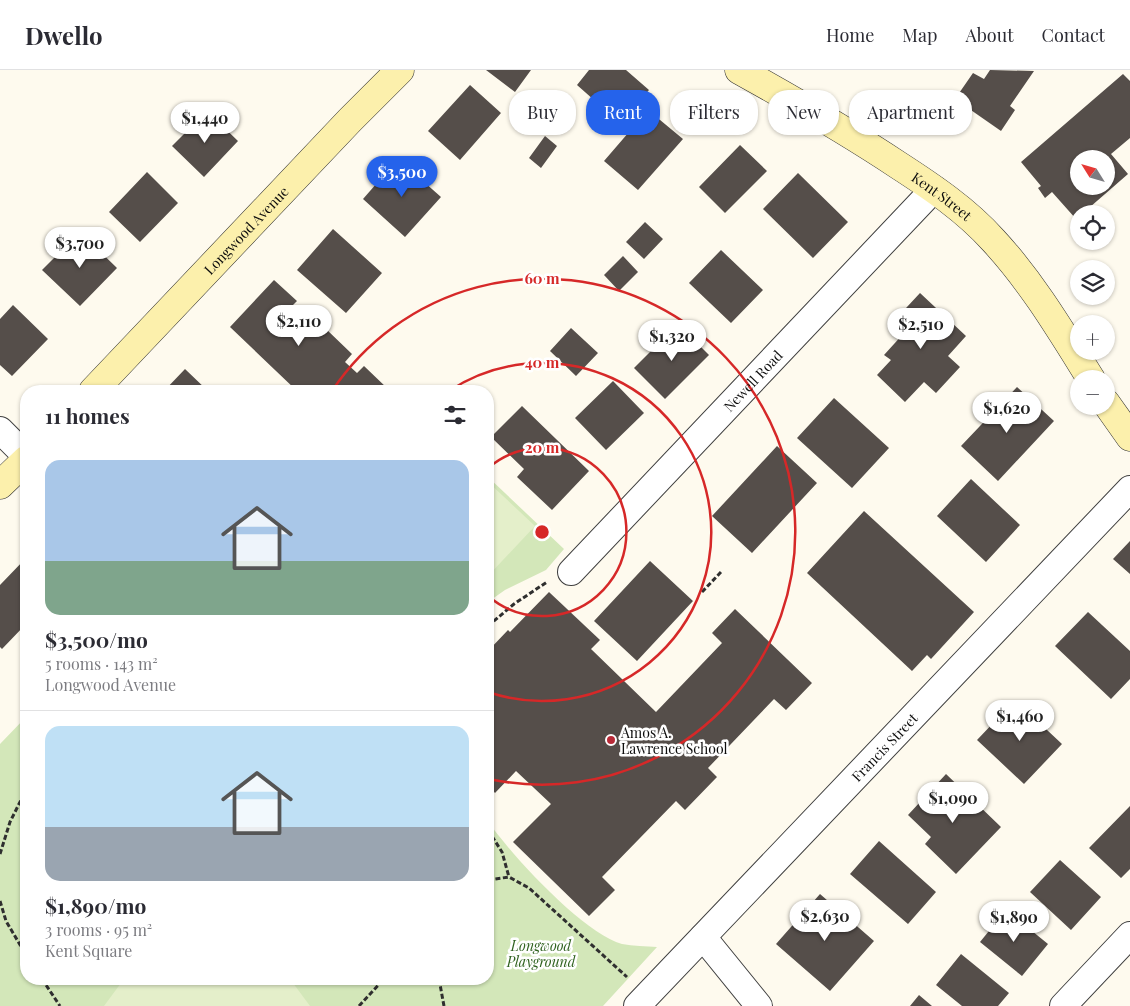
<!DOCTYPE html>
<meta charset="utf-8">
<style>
body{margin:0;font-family:"Playfair Display",serif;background:#f7f7f7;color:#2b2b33;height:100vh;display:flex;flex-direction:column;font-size:19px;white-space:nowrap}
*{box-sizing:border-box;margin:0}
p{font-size:16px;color:#7c7c81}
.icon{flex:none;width:28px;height:28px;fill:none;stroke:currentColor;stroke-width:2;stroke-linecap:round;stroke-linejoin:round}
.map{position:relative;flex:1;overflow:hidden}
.side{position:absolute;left:20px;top:315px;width:474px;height:600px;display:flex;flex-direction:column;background:#fff;border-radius:20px;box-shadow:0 1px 4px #0004}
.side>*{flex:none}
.hud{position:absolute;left:509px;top:20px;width:475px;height:45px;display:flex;gap:10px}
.needle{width:32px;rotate:307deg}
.tools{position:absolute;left:1070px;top:80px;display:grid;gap:10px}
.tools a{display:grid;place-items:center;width:45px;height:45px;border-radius:50%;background:#fff;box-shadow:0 1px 4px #0004;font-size:25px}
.price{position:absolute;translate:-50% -42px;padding:0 11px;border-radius:18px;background:#fff;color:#222;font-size:16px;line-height:32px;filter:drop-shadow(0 1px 2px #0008)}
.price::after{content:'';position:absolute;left:50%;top:30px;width:15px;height:11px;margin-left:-8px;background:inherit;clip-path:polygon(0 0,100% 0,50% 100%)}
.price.selected{background:#2563eb;color:#fff}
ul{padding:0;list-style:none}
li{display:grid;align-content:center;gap:10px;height:265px;padding:0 25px}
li+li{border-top:1px solid #e1e1e2}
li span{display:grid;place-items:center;height:155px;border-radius:15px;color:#555}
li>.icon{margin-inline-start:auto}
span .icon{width:90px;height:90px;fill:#fffc;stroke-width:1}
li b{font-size:21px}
h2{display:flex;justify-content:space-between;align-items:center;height:60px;padding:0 25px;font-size:21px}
.tag{padding:0 18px;border-radius:20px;background:#fff;box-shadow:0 1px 4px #0004;font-size:18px;line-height:45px}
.tag.selected{background:#2563eb;color:#fff}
header{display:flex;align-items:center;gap:30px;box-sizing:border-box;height:70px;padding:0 25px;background:#fff;border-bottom:1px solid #e1e1e2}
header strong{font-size:24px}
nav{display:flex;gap:28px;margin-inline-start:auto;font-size:18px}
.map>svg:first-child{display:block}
</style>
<header>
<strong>Dwello</strong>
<nav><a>Home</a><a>Map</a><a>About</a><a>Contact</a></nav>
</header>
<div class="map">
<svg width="1130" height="936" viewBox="0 0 1130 936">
<rect width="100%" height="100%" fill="#fefaee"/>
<path fill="#d3e7b9" d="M488,407L564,479L546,500L505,520L488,532Z
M26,647V909H488V751C510,784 584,864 622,874C633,876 646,876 657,877L603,936H0V674Z"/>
<path fill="#e4efca" d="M488,412L535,456L488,506Z
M124,909H290L310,936H104Z"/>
<path fill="#554e4a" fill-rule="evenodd" d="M486,0H531L515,22Z
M589,0H626L649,20L620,53L577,15Z
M990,0L1034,1L1010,36L1015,40L1001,61L955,29L973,3L984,9Z
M1123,4L1130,11V68L1111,84L1128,104L1082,144H1079L1076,149L1052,122L1045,128L1038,118L1041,116L1021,92ZM1079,89H1106V116H1079Z
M470,15L501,43L460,90L428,61Z
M648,40L683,69L638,120L604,91Z
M207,41L238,71L204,107L172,76Z
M545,66L557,76L541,98L529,88Z
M740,75L767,101L725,143L699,117Z
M398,89L441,127L405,167L363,129Z
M147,102L178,133L140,172L109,142Z
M798,103L848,152L813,188L763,139Z
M645,152L663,169L644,189L626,172Z
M333,159L382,203L346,243L297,200Z
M80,162L117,198L80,236L42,200Z
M721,180L763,220L731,253L689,213Z
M623,186L638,202L619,221L604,205Z
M274,210L297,231L289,239L318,267L326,259L352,284L345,292L357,303L364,296L388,319L385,321H297L230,257Z
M920,223L966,266L948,286L960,297L936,323L924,312L905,332L877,305L891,290L884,285L904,263L893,252Z
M13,235L48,269L12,306L0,295V249Z
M678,254L709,285L665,329L634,298Z
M571,258L598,283L576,306L550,281Z
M185,299L208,321H164Z
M613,311L644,343L606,380L575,348Z
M1017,317L1054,351L998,411L961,376Z
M834,328L889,378L852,418L797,368Z
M522,336L589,401L552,440L517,407L524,399L491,367Z
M777,376L817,413L752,483L712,446Z
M971,409L1020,455L986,492L937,446Z
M864,441L974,542L931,589L927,585L912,601L807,503Z
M1130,471V504L1113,489Z
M26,488V554L2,579L0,577V515Z
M650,491L693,531L637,591L594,551Z
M549,522L600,570L591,579L656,642L722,573L712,563L735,539L812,613L786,640L774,629L708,698L717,707L685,740L676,731L602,807L615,820L589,846L513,772L551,734L516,701L495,723L488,715V581L508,560L510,562Z
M1088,542L1130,581V609L1111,629L1055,576Z
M1015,630L1062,674L1024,714L977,670Z
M946,704L1001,757L956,804L925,774L931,767L908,745Z
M1130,736V799L1121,808L1089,778Z
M879,771L936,822L908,854L850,804Z
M1060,790L1101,827L1071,860L1030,822Z
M820,824L874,871L830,921L776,874Z
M1006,840L1048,874L1022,906L980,872Z
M961,884L1009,923L998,936H962L936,915Z
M919,925L932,936H910Z"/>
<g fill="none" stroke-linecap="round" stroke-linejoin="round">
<defs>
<g id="street">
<path d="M0,360L26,386"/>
<path id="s1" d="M571,502L934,119"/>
<path d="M703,867L759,936"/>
<path id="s2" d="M637,936L1130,419"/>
<path d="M1063,936L1130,865"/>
</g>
<g id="secondary">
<path id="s3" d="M739,0C793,30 847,61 898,95C932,117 966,140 993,170C1032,212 1061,261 1091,309"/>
<path id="s4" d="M93,321L350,50L400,0"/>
<path d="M1106,333L1130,367"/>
<path d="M0,415L26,390"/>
</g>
</defs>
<use href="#street" stroke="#404040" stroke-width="28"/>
<use href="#secondary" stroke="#2f2f2f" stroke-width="29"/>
<path stroke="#2f2f2f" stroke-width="3" stroke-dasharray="5 2.5" stroke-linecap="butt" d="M702,522L721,502
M488,556L514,534L547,512
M488,760L502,782L509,807
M0,784L10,752L26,720
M488,810L509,807L529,818L627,907
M0,831L6,851L26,885
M42,909L60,936
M439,909L444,936
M359,936L384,909"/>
<use href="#street" stroke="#fff" stroke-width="26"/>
<use href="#secondary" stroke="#fcf0ac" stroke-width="28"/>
</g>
<g fill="none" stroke="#d62828" stroke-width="2.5">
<path d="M488 398A84 84 0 1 1 488 526"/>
<path d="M449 321A169 169 0 1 1 488 622"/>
<path d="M332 321A253 253 0 1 1 489 709"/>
</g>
<circle fill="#b82a37" stroke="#fff" stroke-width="2" cx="611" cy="670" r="5"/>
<g text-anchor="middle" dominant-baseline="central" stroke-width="5" stroke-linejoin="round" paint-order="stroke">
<g font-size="14" fill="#0d0d0d" stroke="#fff">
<text stroke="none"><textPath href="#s3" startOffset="239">Kent Street</textPath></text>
<text stroke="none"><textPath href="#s4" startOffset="222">Longwood Avenue</textPath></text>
<text stroke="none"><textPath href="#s1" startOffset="264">Newell Road</textPath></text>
<text stroke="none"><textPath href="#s2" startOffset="358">Francis Street</textPath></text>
</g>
<g font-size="14" fill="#0d0d0d" stroke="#fff" text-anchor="start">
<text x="621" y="662">Amos A.<tspan x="621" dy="16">Lawrence School</tspan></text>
</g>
<g font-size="14" font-style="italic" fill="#306220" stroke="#fff">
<text x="541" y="875">Longwood<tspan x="541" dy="16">Playground</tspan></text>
</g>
</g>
<circle cx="542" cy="462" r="8" fill="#d62828" stroke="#fff" stroke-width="2.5"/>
<g font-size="15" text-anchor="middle" font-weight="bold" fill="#d62828" stroke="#fff" stroke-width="5" stroke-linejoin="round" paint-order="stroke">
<text x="542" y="214">60 m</text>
<text x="542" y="298">40 m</text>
<text x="542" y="383">20 m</text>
</g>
</svg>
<div class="tools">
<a><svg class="needle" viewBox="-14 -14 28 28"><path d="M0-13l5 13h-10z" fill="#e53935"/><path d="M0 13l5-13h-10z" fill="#7c7c81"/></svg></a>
<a><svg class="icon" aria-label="locate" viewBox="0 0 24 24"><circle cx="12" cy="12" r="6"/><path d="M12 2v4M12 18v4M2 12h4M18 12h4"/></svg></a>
<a><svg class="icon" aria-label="layers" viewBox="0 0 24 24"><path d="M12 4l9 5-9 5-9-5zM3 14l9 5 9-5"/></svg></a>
<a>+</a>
<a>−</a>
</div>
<b class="price" style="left:205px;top:74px">$1,440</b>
<b class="price selected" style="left:402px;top:128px">$3,500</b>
<b class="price" style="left:80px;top:199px">$3,700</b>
<b class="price" style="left:299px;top:277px">$2,110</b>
<b class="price" style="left:921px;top:280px">$2,510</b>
<b class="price" style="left:672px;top:292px">$1,320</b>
<b class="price" style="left:1007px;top:364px">$1,620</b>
<b class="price" style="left:1020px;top:672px">$1,460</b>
<b class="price" style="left:953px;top:754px">$1,090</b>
<b class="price" style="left:825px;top:872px">$2,630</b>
<b class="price" style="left:1014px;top:873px">$1,890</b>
<div class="hud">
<a class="tag">Buy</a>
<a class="tag selected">Rent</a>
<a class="tag">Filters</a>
<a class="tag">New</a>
<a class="tag">Apartment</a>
</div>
<section class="side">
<h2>11 homes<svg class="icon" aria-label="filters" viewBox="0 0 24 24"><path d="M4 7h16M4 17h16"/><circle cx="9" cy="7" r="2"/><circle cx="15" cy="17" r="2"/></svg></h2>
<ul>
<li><span style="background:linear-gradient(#a9c7e8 65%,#7fa58c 0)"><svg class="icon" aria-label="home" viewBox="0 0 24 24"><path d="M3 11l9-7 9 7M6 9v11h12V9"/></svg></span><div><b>$3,500/mo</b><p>5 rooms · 143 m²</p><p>Longwood Avenue</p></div></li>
<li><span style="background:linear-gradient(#bfe0f5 65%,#9aa5b1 0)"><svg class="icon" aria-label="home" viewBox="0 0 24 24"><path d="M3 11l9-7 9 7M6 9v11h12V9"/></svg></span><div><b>$1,890/mo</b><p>3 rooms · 95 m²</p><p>Kent Square</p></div></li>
</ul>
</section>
</div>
